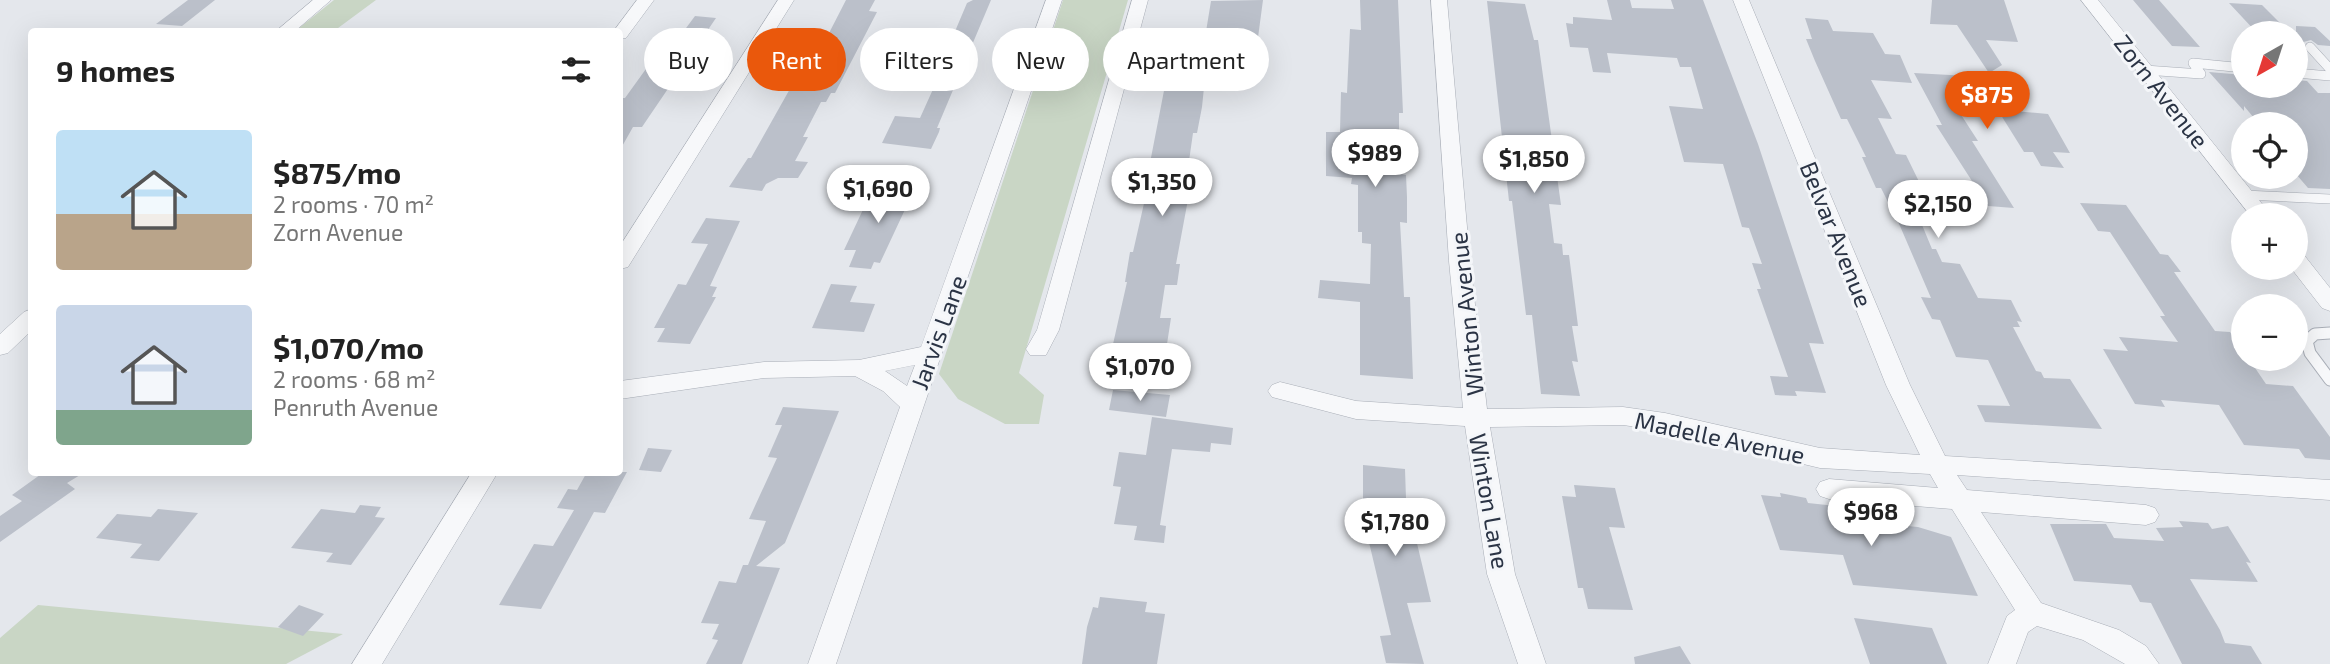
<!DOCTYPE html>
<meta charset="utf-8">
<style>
body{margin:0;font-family:"Exo 2",sans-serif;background:#f2f2f2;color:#222;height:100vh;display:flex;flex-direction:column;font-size:26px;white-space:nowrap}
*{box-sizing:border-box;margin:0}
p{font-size:23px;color:#767676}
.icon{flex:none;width:38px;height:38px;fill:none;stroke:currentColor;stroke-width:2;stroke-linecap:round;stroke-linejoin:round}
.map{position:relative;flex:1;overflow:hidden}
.panel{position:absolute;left:28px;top:28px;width:595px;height:448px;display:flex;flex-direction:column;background:#fff;border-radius:7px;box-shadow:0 7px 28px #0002}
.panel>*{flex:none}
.banner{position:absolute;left:644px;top:28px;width:665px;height:63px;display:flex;gap:14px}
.needle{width:46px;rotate:219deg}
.buttons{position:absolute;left:2231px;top:21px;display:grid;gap:14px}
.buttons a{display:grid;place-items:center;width:77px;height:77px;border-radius:50%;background:#fff;box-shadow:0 7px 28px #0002;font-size:35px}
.price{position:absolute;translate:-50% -60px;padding:0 16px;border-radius:24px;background:#fff;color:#222;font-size:23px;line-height:46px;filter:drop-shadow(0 2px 4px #0008)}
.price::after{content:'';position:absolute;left:50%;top:42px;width:21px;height:16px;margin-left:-10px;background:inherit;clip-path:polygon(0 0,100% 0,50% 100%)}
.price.current{background:#ea580c;color:#fff}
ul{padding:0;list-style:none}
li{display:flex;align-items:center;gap:21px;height:175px;padding:0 28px}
li span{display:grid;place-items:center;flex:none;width:196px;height:140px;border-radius:7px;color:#555}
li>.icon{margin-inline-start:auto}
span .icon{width:84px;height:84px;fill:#fffc;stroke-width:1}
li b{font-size:30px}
h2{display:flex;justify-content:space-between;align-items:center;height:84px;padding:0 28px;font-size:30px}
.pill{padding:0 24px;border-radius:32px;background:#fff;box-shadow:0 7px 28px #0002;font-size:24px;line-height:63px}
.pill.current{background:#ea580c;color:#fff}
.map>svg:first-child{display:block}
</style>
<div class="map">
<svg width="2330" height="664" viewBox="0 0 2330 664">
<rect width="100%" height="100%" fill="#e4e7ec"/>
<path fill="#c9d6c5" d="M334,0H376L334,31L294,32Z
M1063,0H1128L1019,373L1044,395L1039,424H1005L958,399L939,374Z
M38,605L343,634L286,664H0V638Z"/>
<path fill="#bbc0ca" d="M188,0H215L182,26L156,24Z
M846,0H875L869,11L877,12L835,93H831L826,102H821L803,137H808L795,161L808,162L798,178H778L766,184L762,191L729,187L748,158H751L800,71L809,72Z
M973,0H991L937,128H940L939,132L931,149L882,143L895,116L920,118L948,56L945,55L967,3Z
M1263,0L1255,60L1202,56L1211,1Z
M1360,0H1398L1403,113H1399V174L1406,175L1407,197V223L1400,222L1402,258L1404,297H1410L1413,379L1360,375V302L1318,298L1320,280L1370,284L1371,244L1362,243V232H1358V185L1351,184L1352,178L1326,176V132H1340L1341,92L1347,93L1350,29L1361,30Z
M1607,0H1630L1632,8L1674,9L1671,0H1703L1758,144L1824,344L1809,343L1826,393L1795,391L1797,396L1775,395L1770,376L1788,377L1757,289H1761L1752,263L1762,264L1749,228L1742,227L1723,164L1684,162L1669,106L1703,109L1691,67H1680L1677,58L1607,53L1611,73L1593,72L1588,48L1570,47L1566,23L1573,24V17L1612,20Z
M1932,0H2004L2018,42L1986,40L2002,65L1989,73L1957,25L1930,24Z
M2133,0H2159L2200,47L2172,46Z
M1487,1L1525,4L1534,40H1538L1561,205L1549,204L1554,243L1562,244L1563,255H1569L1578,326H1572L1578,362L1572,361L1580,396L1541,394L1532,315H1526L1512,201H1509Z
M2229,3L2262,5L2290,33H2257Z
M695,16L716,18L642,127H633L620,150V98H625L656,55H666Z
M1805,18L1828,20L1833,31L1873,33L1885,54L1900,55L1912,83L1871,80L1892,119L1878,118L1896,154L1906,155L1927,198L1910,196L1932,249H1936L1942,262L1960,264L1978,298L2011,300L2022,322L2017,321L2020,327H2013L2036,371L2041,372L2044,378L2070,379L2102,429L1985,422L1977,405L2010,406L1988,360L1956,357L1940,320L1932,319L1921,297L1931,298L1900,226L1881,188H1876L1862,157H1866L1847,119H1841L1815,61L1806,39H1812Z
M2296,26L2315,27L2330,41V46L2318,45L2311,40L2296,44Z
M1179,66L1206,68L1202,107L1197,133H1193L1187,175H1198L1195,195L1189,194L1176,264H1180L1177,285H1165L1160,318H1171L1165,357L1111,353L1127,282H1125L1130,252H1133L1152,168H1149L1168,70H1178Z
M2209,72L2244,75V86H2296V80L2307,81L2318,93H2330V189L2308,188L2296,174V124H2259L2244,106V111Z
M1914,73L1968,76L1976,90L1990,91L2002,110L2048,114L2070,153L2053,152L2064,168L2041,166L2033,152H2024L1999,112L1956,107L1978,141H1972L2014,208L1988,206L1936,125H1942Z
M891,184L916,186L880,263L874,262L871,269L849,267L856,250H844L868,199H872L876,188L889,189Z
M2080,203L2126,205L2160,254L2168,255L2181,272H2174L2215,331L2230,332L2244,351V359H2249L2266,384L2293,386L2330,437V460L2305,458L2299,449L2244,445L2219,405L2161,400L2165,407L2135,404L2103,349L2128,351L2119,337L2178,342L2160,316H2165L2110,232L2098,231Z
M706,218L740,221L710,286L717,287L712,297H716L690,344L657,342L665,328H654L678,284L686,285L708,244L691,243Z
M831,284L857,286L850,302L875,304L864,332L812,328Z
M1113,390L1170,395L1166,417L1109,410Z
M783,407L839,411L785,543L756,566L780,568L742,664H706L718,640L712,639L719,624L701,623L719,581L736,583L743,565H748L766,521L749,519L777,458L768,457L782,425H775Z
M1152,417L1233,428L1231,445L1211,443L1210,452L1172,449L1160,525L1166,526L1164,543L1134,540L1137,526L1114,524L1121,487L1113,486L1119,452L1146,455Z
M648,448L672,450L661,472L639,470Z
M1363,465L1405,469L1406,499L1414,500L1415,535L1431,602L1407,603L1424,664L1386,663L1380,636L1391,635L1363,517Z
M44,472H85L67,483L75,489L0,542V516L22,501L12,495Z
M587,472H627L605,513L594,512L541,609L499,605L534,544L553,546L574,510L557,508L568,489L577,490Z
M1574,485L1615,488L1625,528L1609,527L1633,610L1588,609L1583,588H1578L1562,496L1576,497Z
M1780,493L1806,498L1808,503L1836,506L1840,520L1918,527L1951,537L1978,596L1853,585L1843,555L1780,550L1761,495L1781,497Z
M360,505L381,507L375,517L385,518L351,565L326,562L333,553L291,548L321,509L355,513Z
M158,509L198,513L159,561L130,558L142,544L96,538L117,514L151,517Z
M2179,521L2208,523L2212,529L2228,526L2251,563L2246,562L2258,582L2190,579L2220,630L2225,643L2251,646L2262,664H2182L2151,603L2140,602L2131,585L2074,581L2050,524H2106L2114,538L2164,541L2156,528L2183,527Z
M1100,597L1147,602L1145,612L1165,614L1157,664H1082L1087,627L1093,607L1098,608Z
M299,605L324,614L303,636L278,627Z
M1854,618L1932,628L1947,664H1870Z
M1680,646L1691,664H1635L1634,657Z"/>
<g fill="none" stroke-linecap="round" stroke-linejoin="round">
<defs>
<path id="service-far1" d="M2310,47L2330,69
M2145,70L2201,74L2193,63L2244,68
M2296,73L2330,76
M2244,195L2330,199"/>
<path id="service" d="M2330,333L2315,334L2307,341L2310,353L2330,380"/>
<path id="minor" d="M313,0H331L294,32H275Z
M637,0H654L626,38L620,39V32H613Z
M778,0H794L628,267L620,269V246Z
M1046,0H1062L836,664H808L900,407L883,391L855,376L764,378L620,399V381L764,362L859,360L921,347ZM915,365L907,386L885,371Z
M1132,0H1148L1059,330L1046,355H1030L1026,349L1037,330Z
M1431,0H1447L1470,261L1487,409L1623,407L1665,413L1820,448L1920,455L1886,385L1733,0H1749L1910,385L1945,456L2330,480V500L1957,475L1967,490L2146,505L2155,508L2159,515L2155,522L2146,525L1981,512L2041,603L2119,630L2146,646L2159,664H2125L2083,640L2037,626L2028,632L2016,664H1988L2007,616L2015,610L1952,509L1829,499L1820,496L1816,489L1820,482L1829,479L1938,488L1930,474L1820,468L1665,431L1623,425L1490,427L1515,574L1546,664H1518L1487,574L1465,426L1356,419L1272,397L1268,391L1272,385L1280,382L1356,401L1463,408L1449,261Z
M2081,0H2098L2271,215H2250Z
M2296,253L2304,255L2330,288V311L2322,308L2291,268H2296Z
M32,309V330L8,353L0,355V334L24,312Z
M472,472H498L382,664H352Z"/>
</defs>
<use href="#service-far1" stroke="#a9aeb7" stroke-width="10"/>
<use href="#service" stroke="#a9aeb7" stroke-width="13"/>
<use href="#minor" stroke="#a9aeb7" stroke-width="1"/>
<use href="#service-far1" stroke="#f7f8fa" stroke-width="9"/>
<use href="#service" stroke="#f7f8fa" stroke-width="11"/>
<use href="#minor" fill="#f7f8fa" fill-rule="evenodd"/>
</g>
<g text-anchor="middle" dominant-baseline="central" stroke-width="6" stroke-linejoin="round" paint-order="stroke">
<g font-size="24" fill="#2b3445" stroke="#f4f6f9">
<text transform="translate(2162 91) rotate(52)">Zorn Avenue</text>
<text transform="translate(1837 234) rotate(68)">Belvar Avenue</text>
<text transform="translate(1466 314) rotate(-96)">Winton Avenue</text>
<text transform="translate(938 332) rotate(-70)">Jarvis Lane</text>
<text transform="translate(1720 437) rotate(12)">Madelle Avenue</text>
<text transform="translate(1490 501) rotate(80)">Winton Lane</text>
</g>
</g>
</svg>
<div class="buttons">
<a><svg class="needle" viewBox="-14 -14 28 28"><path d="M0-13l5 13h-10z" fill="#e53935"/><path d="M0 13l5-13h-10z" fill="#767676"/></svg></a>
<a><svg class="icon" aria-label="locate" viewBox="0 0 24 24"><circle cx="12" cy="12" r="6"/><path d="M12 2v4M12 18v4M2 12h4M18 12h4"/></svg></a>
<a>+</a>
<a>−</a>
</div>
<b class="price current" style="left:1987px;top:131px">$875</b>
<b class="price" style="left:1375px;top:189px">$989</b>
<b class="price" style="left:1534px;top:195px">$1,850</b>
<b class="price" style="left:1162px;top:218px">$1,350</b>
<b class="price" style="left:878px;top:225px">$1,690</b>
<b class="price" style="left:1938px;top:240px">$2,150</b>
<b class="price" style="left:1140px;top:403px">$1,070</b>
<b class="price" style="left:1871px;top:548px">$968</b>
<b class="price" style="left:1395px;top:558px">$1,780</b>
<div class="banner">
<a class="pill">Buy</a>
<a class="pill current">Rent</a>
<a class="pill">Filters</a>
<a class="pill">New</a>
<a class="pill">Apartment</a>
</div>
<section class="panel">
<h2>9 homes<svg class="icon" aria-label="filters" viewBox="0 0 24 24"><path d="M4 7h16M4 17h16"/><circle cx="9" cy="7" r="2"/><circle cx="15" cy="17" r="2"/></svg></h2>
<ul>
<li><span style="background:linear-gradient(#bfe0f5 60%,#b9a48a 0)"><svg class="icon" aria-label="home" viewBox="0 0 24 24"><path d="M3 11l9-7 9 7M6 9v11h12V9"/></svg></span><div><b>$875/mo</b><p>2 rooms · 70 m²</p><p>Zorn Avenue</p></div></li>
<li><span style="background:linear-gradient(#c9d6e8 75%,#7fa58c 0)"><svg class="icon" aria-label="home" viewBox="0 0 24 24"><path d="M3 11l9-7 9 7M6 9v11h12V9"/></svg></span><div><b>$1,070/mo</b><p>2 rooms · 68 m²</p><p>Penruth Avenue</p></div></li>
</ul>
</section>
</div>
